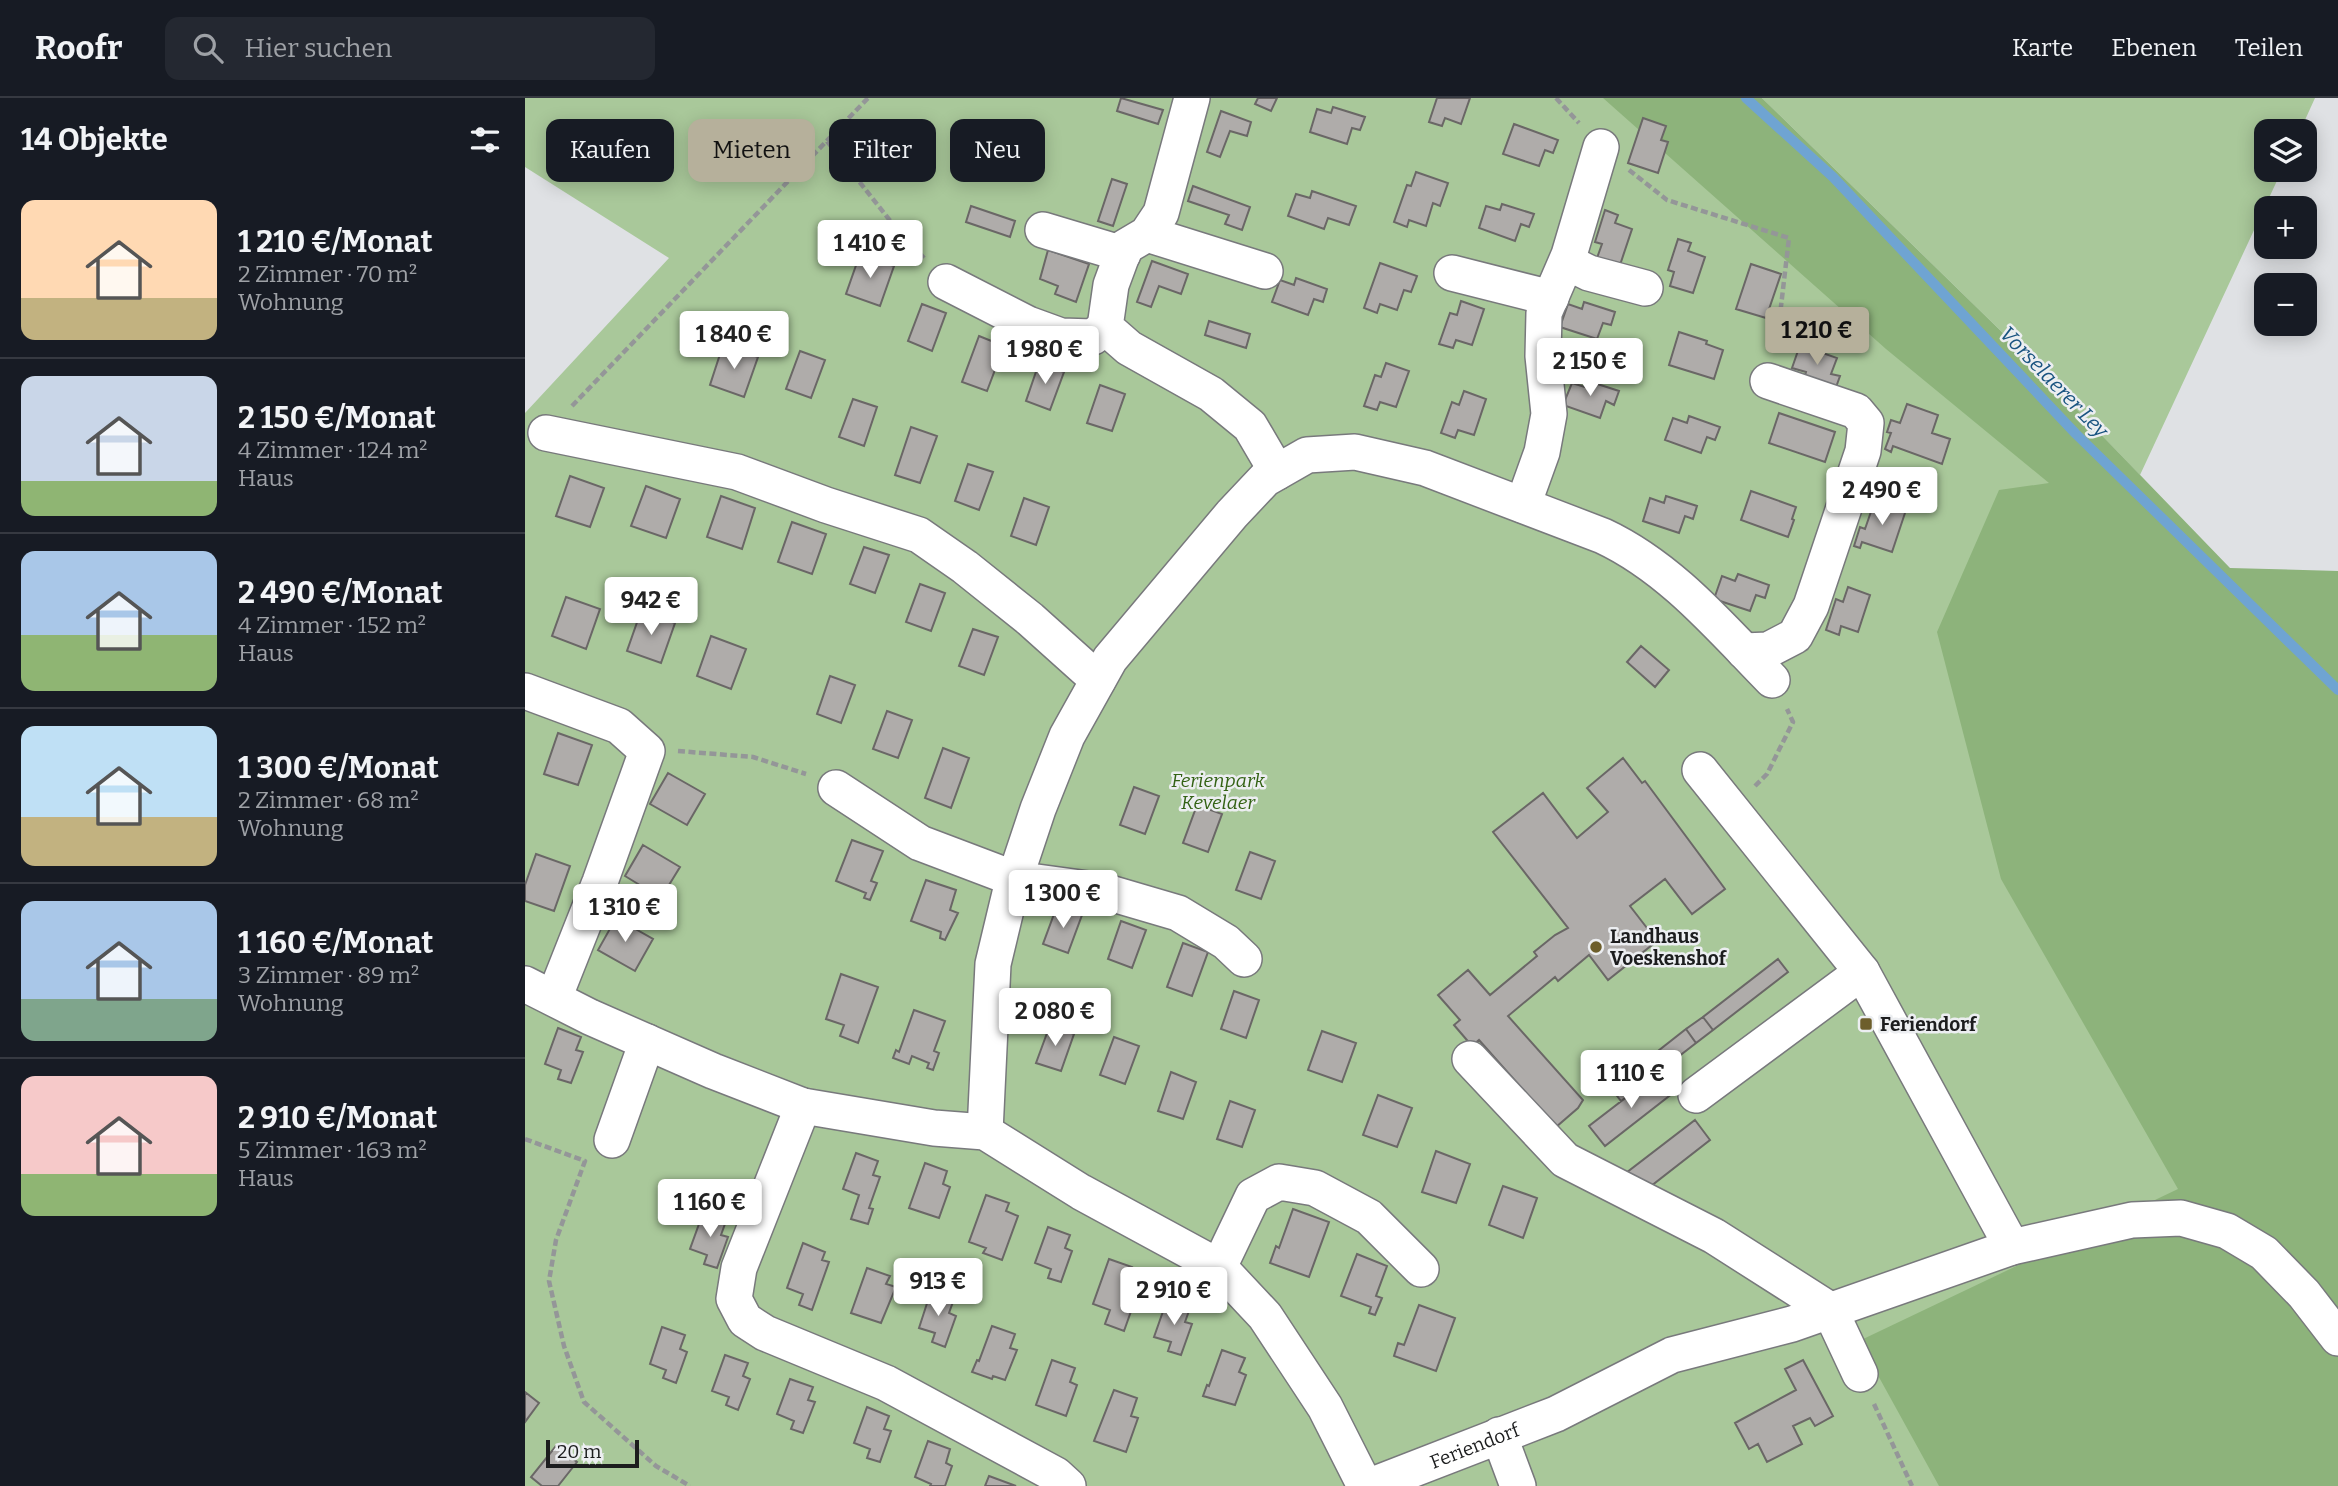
<!DOCTYPE html>
<html lang="de">
<meta charset="utf-8">
<style>
body{margin:0;font-family:Bitter,serif;background:#242831;color:#f1f3f6;height:100vh;display:flex;flex-direction:column;font-size:26px;white-space:nowrap}
*{box-sizing:border-box;margin:0}
p{font-size:23px;color:#9ea1a6}
.icon{flex:none;width:38px;height:38px;fill:none;stroke:currentColor;stroke-width:2;stroke-linecap:round;stroke-linejoin:round}
.map{position:relative;flex:1;overflow:hidden}
.drawer{display:flex;flex-direction:column;background:#171b24;width:525px}
.drawer>*{flex:none}
.guide{position:absolute;left:21px;top:21px;width:665px;height:63px;display:flex;gap:14px}
.controls{position:absolute;left:1729px;top:21px;display:grid;gap:14px}
.controls a{display:grid;place-items:center;width:63px;height:63px;border-radius:14px;background:#171b24;box-shadow:0 4px 18px #0003;font-size:35px}
.scale{position:absolute;left:21px;bottom:18px;width:93px;box-sizing:border-box;padding-left:7px;border:4px solid #1c1d1e;border-top:0;font-size:19px;line-height:24px;white-space:nowrap;color:#1c1d1e;-webkit-text-stroke:5px #eceef1;paint-order:stroke}
.price{position:absolute;translate:-50% -60px;padding:0 16px;border-radius:7px;background:#fff;color:#222;font-size:23px;line-height:46px;filter:drop-shadow(0 2px 4px #0008)}
.price::after{content:'';position:absolute;left:50%;top:42px;width:21px;height:16px;margin-left:-10px;background:inherit;clip-path:polygon(0 0,100% 0,50% 100%)}
.price.on{background:#b6b09b;color:#111}
ul{padding:0;list-style:none}
li{display:flex;align-items:center;gap:21px;height:175px;padding:0 21px}
li+li{border-top:2px solid #363941}
li span{display:grid;place-items:center;flex:none;width:196px;height:140px;border-radius:14px;color:#555}
li>.icon{margin-inline-start:auto}
span .icon{width:84px;height:84px;fill:#fffc;stroke-width:1}
li b{font-size:30px}
h2{display:flex;justify-content:space-between;align-items:center;height:84px;padding:0 21px;font-size:30px}
.chip{padding:0 24px;border-radius:14px;background:#171b24;box-shadow:0 4px 18px #0003;font-size:24px;line-height:63px}
.chip.on{background:#b6b09b;color:#111}
header{display:flex;align-items:center;gap:42px;box-sizing:border-box;height:98px;padding:0 35px;background:#171b24;border-bottom:2px solid #363941}
header strong{font-size:33px}
nav{display:flex;gap:38px;margin-inline-start:auto;font-size:24px}
.search{width:490px;height:63px;background:#242831;display:flex;align-items:center;gap:18px;box-sizing:border-box;padding:0 24px;border-radius:14px;color:#9ea1a6;font-size:26px}
main{display:flex;flex:1;min-height:0}
.map>svg:first-child{display:block}
</style>
<header>
<strong>Roofr</strong>
<div class="search"><svg class="icon" aria-label="search" viewBox="0 0 24 24"><circle cx="10" cy="10" r="6"/><path d="M15 15l6 6"/></svg>Hier suchen</div>
<nav><a>Karte</a><a>Ebenen</a><a>Teilen</a></nav>
</header>
<main>
<section class="drawer">
<h2>14 Objekte<svg class="icon" aria-label="filters" viewBox="0 0 24 24"><path d="M4 7h16M4 17h16"/><circle cx="9" cy="7" r="2"/><circle cx="15" cy="17" r="2"/></svg></h2>
<ul>
<li><span style="background:linear-gradient(#ffd9b3 70%,#c2b280 0)"><svg class="icon" aria-label="home" viewBox="0 0 24 24"><path d="M3 11l9-7 9 7M6 9v11h12V9"/></svg></span><div><b>1 210 €/Monat</b><p>2 Zimmer · 70 m²</p><p>Wohnung</p></div></li>
<li><span style="background:linear-gradient(#c9d6e8 75%,#8fb573 0)"><svg class="icon" aria-label="home" viewBox="0 0 24 24"><path d="M3 11l9-7 9 7M6 9v11h12V9"/></svg></span><div><b>2 150 €/Monat</b><p>4 Zimmer · 124 m²</p><p>Haus</p></div></li>
<li><span style="background:linear-gradient(#a9c7e8 60%,#8fb573 0)"><svg class="icon" aria-label="home" viewBox="0 0 24 24"><path d="M3 11l9-7 9 7M6 9v11h12V9"/></svg></span><div><b>2 490 €/Monat</b><p>4 Zimmer · 152 m²</p><p>Haus</p></div></li>
<li><span style="background:linear-gradient(#bfe0f5 65%,#c2b280 0)"><svg class="icon" aria-label="home" viewBox="0 0 24 24"><path d="M3 11l9-7 9 7M6 9v11h12V9"/></svg></span><div><b>1 300 €/Monat</b><p>2 Zimmer · 68 m²</p><p>Wohnung</p></div></li>
<li><span style="background:linear-gradient(#a9c7e8 70%,#7fa58c 0)"><svg class="icon" aria-label="home" viewBox="0 0 24 24"><path d="M3 11l9-7 9 7M6 9v11h12V9"/></svg></span><div><b>1 160 €/Monat</b><p>3 Zimmer · 89 m²</p><p>Wohnung</p></div></li>
<li><span style="background:linear-gradient(#f6c9c9 70%,#8fb573 0)"><svg class="icon" aria-label="home" viewBox="0 0 24 24"><path d="M3 11l9-7 9 7M6 9v11h12V9"/></svg></span><div><b>2 910 €/Monat</b><p>5 Zimmer · 163 m²</p><p>Haus</p></div></li>
</ul>
</section>
<div class="map">
<svg width="1813" height="1388" viewBox="0 0 1813 1388">
<rect width="100%" height="100%" fill="#dfe1e4"/>
<path fill="#a9c89a" d="M0,0H1136L1526,348L1813,1388H0V315L144,160L0,69Z
M1237,0H1790L1775,33H1741V72H1757L1615,377L1478,235Z"/>
<path fill="#8db37b" d="M1078,0H1237L1478,235L1705,470L1813,473V1388H1414L1334,1243L1653,1091L1476,781L1412,534L1474,392L1524,385L1361,251Z"/>
<g fill="none" stroke-linecap="round" stroke-linejoin="round">
<path stroke="#6fa4d2" stroke-width="10" d="M1221,0L1308,79L1551,336L1813,592"/>
</g>
<path fill="#afacaa" stroke="#6a6766" stroke-width="2" d="M596,0L638,12L633,26L592,13Z
M733,0H752L746,13L730,6Z
M912,0H945L936,26L920,20L917,28L904,24Z
M808,9L840,19L835,32L827,30L822,46L785,34L792,11L806,15Z
M696,13L726,24L722,38L705,33L695,59L682,54Z
M1118,20L1141,28L1136,42L1143,44L1133,75L1103,65Z
M989,26L1033,42L1028,55L1020,52L1014,68L978,56Z
M475,33L516,46L512,60L470,47Z
M891,74L923,85L915,108L908,105L901,128L884,122L882,129L869,124L882,87L886,88Z
M587,81L602,86L588,128L573,123Z
M668,88L725,109L717,132L700,126L704,117L663,103Z
M787,93L831,108L824,127L803,120L799,131L763,118L771,96L785,100Z
M977,106L1009,116L1004,129L996,126L990,143L954,130L961,108L975,112Z
M446,108L490,123L485,139L441,124Z
M1080,112L1093,117L1090,125L1107,131L1095,167L1072,160L1077,146L1070,144Z
M1153,141L1166,145L1163,153L1180,159L1168,195L1145,188L1149,174L1143,172Z
M523,152L564,166L551,204L530,196L533,188L515,181Z
M335,156L369,168L355,208L321,196Z
M627,163L663,176L656,196L634,188L626,209L612,204Z
M855,165L892,178L886,194L879,192L872,212L855,206L852,215L839,210Z
M1226,166L1256,176L1241,220L1211,211Z
M771,180L802,191L798,204L789,201L783,217L747,204L755,182L769,187Z
M936,203L959,211L947,247L931,242L928,250L914,246L925,215L932,217Z
M1059,204L1090,214L1086,227L1078,225L1072,241L1035,229L1043,206L1057,211Z
M397,206L421,215L407,253L383,243Z
M684,223L725,236L721,250L680,237Z
M1154,234L1182,243L1181,246L1198,252L1189,281L1144,267Z
M454,238L479,248L462,293L437,284Z
M198,247L233,259L219,299L185,287Z
M1275,247L1312,260L1306,276L1315,278L1310,292L1279,281L1281,274L1267,270Z
M275,253L300,262L286,300L261,291Z
M514,265L539,274L525,312L501,303Z
M861,265L884,273L871,309L855,304L852,312L839,308L850,277L856,279Z
M1063,283L1094,293L1089,307L1081,303L1075,320L1038,307L1047,285L1060,289Z
M575,287L600,296L587,333L562,325Z
M939,293L961,301L949,337L933,332L930,340L916,335L927,304L934,307Z
M328,301L352,309L339,348L314,339Z
M1382,306L1413,317L1407,335L1425,341L1417,366L1368,348L1366,354L1360,351L1366,335L1362,334L1366,322L1375,325Z
M1254,315L1310,334L1300,364L1244,345Z
M1164,318L1195,329L1190,342L1182,339L1176,355L1140,342L1148,320L1162,325Z
M386,329L412,338L395,385L370,377Z
M443,366L468,374L454,412L430,403Z
M45,378L79,390L65,429L31,418Z
M121,388L155,401L141,440L106,428Z
M1226,393L1271,409L1267,421L1269,422L1263,439L1216,422Z
M196,398L230,410L217,451L182,439Z
M1141,398L1172,408L1168,421L1160,418L1154,435L1118,423L1125,400L1139,405Z
M499,400L524,409L511,447L486,438Z
M1350,402L1381,412L1367,454L1337,444L1335,450L1329,448L1335,429L1340,431Z
M267,424L301,436L287,476L253,464Z
M339,449L364,457L350,495L325,486Z
M1213,476L1244,487L1240,500L1231,497L1225,513L1189,501L1197,478L1210,483Z
M395,486L420,495L406,533L381,524Z
M1323,489L1345,497L1333,534L1316,528L1314,537L1301,532L1311,501L1318,504Z
M41,499L75,511L61,551L27,538Z
M116,513L150,525L136,565L102,553Z
M448,531L473,539L459,577L434,568Z
M186,538L221,551L206,591L172,578Z
M1116,548L1144,572L1130,589L1102,564Z
M305,578L330,587L316,625L292,616Z
M362,613L387,622L373,660L348,651Z
M33,635L67,647L53,687L19,676Z
M418,650L444,660L426,710L400,700Z
M1098,660L1117,685L1120,683L1200,791L1167,816L1140,781L1105,808L1132,843L1083,882L1064,857L1033,883L1030,879L983,918L1058,1002L1053,1010L1031,1029L954,942L947,948L929,927L935,922L913,897L943,872L965,897L1012,858L1009,854L1030,837L1043,830L968,734L1018,695L1052,740L1083,714L1062,690Z
M143,675L180,696L162,727L125,706Z
M609,689L634,698L620,736L595,727Z
M672,707L697,716L683,754L658,745Z
M327,742L358,753L346,783L352,785L345,802L339,800L341,795L311,783Z
M118,747L155,769L136,800L100,778Z
M725,754L750,763L736,801L711,792Z
M11,756L45,768L29,813L0,803V787Z
M401,782L431,792L425,812L433,815L420,842L415,840L416,834L386,823Z
M532,808L557,817L543,855L518,846Z
M91,820L128,841L110,873L73,852Z
M596,823L621,832L607,870L583,861Z
M658,845L683,854L667,898L642,889Z
M1253,861L1263,874L1188,932L1178,919Z
M316,876L353,889L333,945L315,938L319,927L301,921Z
M709,893L734,902L721,940L696,931Z
M389,912L420,923L409,953L414,955L408,972L402,970L404,965L387,958L384,966L368,960L371,952L374,954Z
M1178,919L1188,932L1171,945L1161,931Z
M525,927L549,936L536,973L511,965Z
M33,930L56,939L51,952L58,954L46,985L33,981L36,972L20,966Z
M1161,931L1171,945L1096,1003L1086,990Z
M797,933L831,945L817,984L783,972Z
M589,939L614,948L600,986L575,977Z
M646,974L671,984L658,1021L633,1013Z
M1133,975L1148,995L1080,1048L1064,1028Z
M853,997L887,1010L872,1049L838,1037Z
M705,1003L730,1012L717,1049L692,1041Z
M1170,1022L1185,1042L1117,1095L1101,1075Z
M911,1053L945,1066L931,1105L897,1094Z
M331,1055L353,1063L348,1077L355,1079L344,1110L348,1111L343,1126L326,1121L334,1097L318,1091Z
M400,1065L422,1073L418,1086L425,1089L414,1120L384,1110Z
M978,1088L1012,1100L998,1140L964,1127Z
M461,1097L484,1105L481,1113L493,1118L477,1162L458,1155L461,1150L444,1144Z
M768,1111L804,1124L784,1179L745,1165L751,1148L754,1150Z
M178,1115L201,1123L196,1137L203,1139L192,1170L179,1166L182,1157L165,1151Z
M523,1129L545,1137L540,1150L547,1153L536,1184L523,1180L526,1171L510,1165Z
M278,1145L300,1154L297,1162L304,1164L287,1212L274,1207L278,1196L262,1190Z
M832,1156L862,1168L851,1198L857,1200L850,1217L844,1215L846,1209L816,1198Z
M584,1161L607,1169L601,1183L615,1188L599,1233L580,1226L585,1212L568,1206Z
M342,1170L365,1178L361,1186L371,1189L356,1225L326,1215Z
M406,1193L429,1201L424,1215L431,1218L420,1249L407,1244L410,1235L394,1230Z
M642,1202L665,1210L660,1224L667,1226L656,1257L643,1253L646,1244L629,1239Z
M894,1207L930,1220L911,1273L869,1258L873,1245L879,1247Z
M467,1228L490,1236L485,1250L492,1252L480,1282L468,1278L467,1281L447,1274L452,1262L454,1263Z
M137,1229L160,1237L155,1251L162,1254L151,1285L138,1280L141,1272L125,1266Z
M697,1252L720,1260L714,1274L721,1277L710,1307L678,1298L682,1287L684,1288Z
M200,1257L223,1265L218,1278L225,1281L213,1312L201,1307L204,1299L187,1293Z
M527,1262L550,1270L545,1284L552,1287L541,1318L511,1307Z
M1278,1262L1308,1318L1290,1328L1285,1320L1268,1328L1277,1346L1242,1364L1233,1346L1224,1351L1210,1325L1271,1292L1260,1271Z
M265,1281L288,1289L283,1302L290,1304L278,1335L266,1331L269,1323L252,1316Z
M589,1292L612,1300L606,1318L613,1320L601,1354L569,1343Z
M0,1294L14,1305L0,1324Z
M342,1309L364,1318L359,1331L366,1333L355,1364L342,1360L345,1351L329,1345Z
M403,1343L425,1351L421,1365L427,1368L420,1388H405L406,1386L390,1379Z
M31,1348L52,1364L33,1388H17L6,1379Z
M464,1378L491,1388H460Z"/>
<g fill="none" stroke-linecap="round" stroke-linejoin="round">
<defs>
<g id="minor">
<path d="M667,0L636,115L622,136L600,149L586,187L580,229L604,250L686,296L725,328L752,374"/>
<path d="M518,132L598,156"/>
<path d="M622,136L740,173"/>
<path d="M1042,164L1064,175L1120,190"/>
<path d="M927,175L1026,200"/>
<path d="M421,184L503,226L536,238L568,239L580,229"/>
<path d="M21,335L212,374L301,407L394,437L440,469L505,521L573,582"/>
<path d="M998,407L1017,354L1024,316L1018,258L1019,215L1044,157L1076,49"/>
<path d="M1219,553L1243,552L1270,538L1286,508L1338,353L1341,325L1331,313L1243,283"/>
<path d="M0,593L94,628L122,653L75,784L29,900"/>
<path d="M1175,672L1337,874L1487,1149"/>
<path d="M311,690L395,745L490,781L578,793L653,815L701,844L719,861"/>
<path d="M0,886L65,919L188,973L278,1008L409,1030L460,1034L556,1094L694,1169L740,1218L800,1309L840,1388"/>
<path d="M945,961L1040,1062L1189,1138L1305,1212L1335,1276"/>
<path d="M1171,997L1337,874"/>
<path d="M278,1008L214,1170L209,1201L220,1222L240,1235L361,1285L531,1377L543,1388"/>
<path d="M460,1034L468,866L485,795L513,711L542,638L585,561L707,416L740,381L782,357L830,354L900,370L1078,438C1146,470 1195,529 1247,582"/>
<path d="M87,1042L122,944"/>
<path d="M694,1169L728,1098L754,1084L790,1090L844,1119L896,1171"/>
<path d="M974,1337L993,1388"/>
<path id="s1" d="M845,1388L1031,1316L1147,1257L1267,1226L1487,1149L1607,1122L1656,1120L1702,1133L1739,1155L1779,1196L1813,1240"/>
</g>
</defs>
<use href="#minor" stroke="#78797c" stroke-width="38"/>
<path stroke="#949698" stroke-width="4.5" stroke-dasharray="7 3.5" stroke-linecap="butt" d="M1031,0L1054,25
M302,43L371,130L399,160
M1104,72L1142,102L1264,140L1251,251
M47,308L343,0
M153,653L228,659L281,676
M1230,688L1242,676L1268,624L1262,611
M0,1041L60,1063L31,1142L24,1183L39,1248L59,1304L131,1368L165,1388
M1349,1306L1387,1388"/>
<use href="#minor" stroke="#fff" stroke-width="35"/>
</g>
<g fill="#6d5e2b" stroke="#eceef1" stroke-width="2.5">
<circle cx="1071" cy="849" r="7"/>
<rect x="1334" y="919" width="14" height="14" rx="3.5"/>
</g>
<g text-anchor="middle" dominant-baseline="central" stroke-width="5" stroke-linejoin="round" paint-order="stroke">
<g font-size="19" font-style="italic" fill="#336214" stroke="#eceef1">
<text x="693" y="682">Ferienpark<tspan x="693" dy="22">Kevelaer</tspan></text>
</g>
<g font-size="19" font-weight="bold" fill="#1c1d1e" stroke="#eceef1" text-anchor="start">
<text x="1085" y="838">Landhaus<tspan x="1085" dy="22">Voeskenshof</tspan></text>
<text x="1355" y="926">Feriendorf</text>
</g>
<g font-size="19" fill="#1c1d1e" stroke="#eceef1">
<text stroke="none"><textPath href="#s1" startOffset="112">Feriendorf</textPath></text>
</g>
<g font-size="21" font-style="italic" fill="#195480" stroke="#eceef1">
<text transform="translate(1529 284) rotate(46)">Vorselaerer Ley</text>
</g>
</g>
</svg>
<div class="controls">
<a><svg class="icon" aria-label="layers" viewBox="0 0 24 24"><path d="M12 4l9 5-9 5-9-5zM3 14l9 5 9-5"/></svg></a>
<a>+</a>
<a>−</a>
</div>
<div class="scale">20 m</div>
<b class="price" style="left:345px;top:182px">1 410 €</b>
<b class="price on" style="left:1292px;top:269px">1 210 €</b>
<b class="price" style="left:209px;top:273px">1 840 €</b>
<b class="price" style="left:520px;top:288px">1 980 €</b>
<b class="price" style="left:1065px;top:300px">2 150 €</b>
<b class="price" style="left:1357px;top:429px">2 490 €</b>
<b class="price" style="left:126px;top:539px">942 €</b>
<b class="price" style="left:538px;top:832px">1 300 €</b>
<b class="price" style="left:100px;top:846px">1 310 €</b>
<b class="price" style="left:530px;top:950px">2 080 €</b>
<b class="price" style="left:1106px;top:1012px">1 110 €</b>
<b class="price" style="left:185px;top:1141px">1 160 €</b>
<b class="price" style="left:413px;top:1220px">913 €</b>
<b class="price" style="left:649px;top:1229px">2 910 €</b>
<div class="guide">
<a class="chip">Kaufen</a>
<a class="chip on">Mieten</a>
<a class="chip">Filter</a>
<a class="chip">Neu</a>
</div>
</div>
</main>
